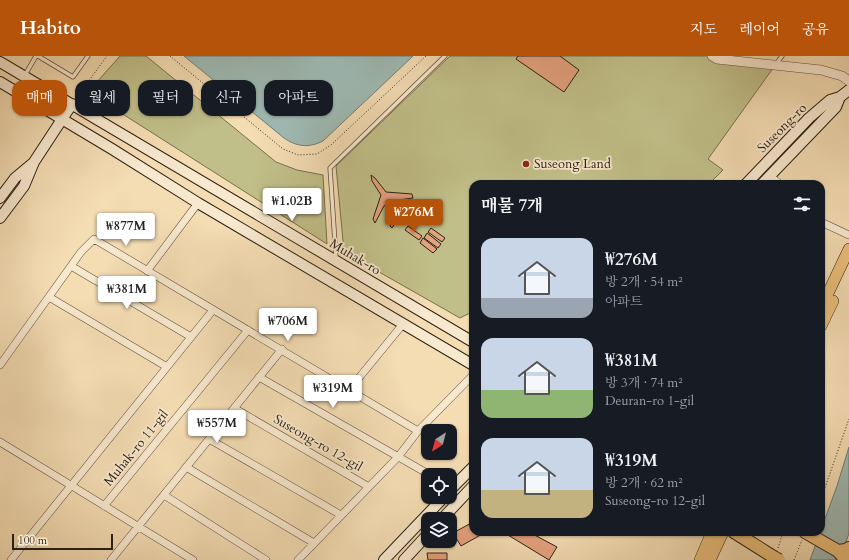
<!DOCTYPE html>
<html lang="ko">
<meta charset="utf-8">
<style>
body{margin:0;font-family:Cardo,"Noto Serif KR",serif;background:#20242c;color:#f1f3f6;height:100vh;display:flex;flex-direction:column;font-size:15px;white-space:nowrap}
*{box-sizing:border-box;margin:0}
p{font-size:13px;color:#9ea1a6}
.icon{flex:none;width:22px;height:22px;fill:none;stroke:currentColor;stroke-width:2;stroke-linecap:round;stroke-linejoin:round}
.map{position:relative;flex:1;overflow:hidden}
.sheet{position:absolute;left:469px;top:124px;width:356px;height:356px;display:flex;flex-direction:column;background:#171b24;border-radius:12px;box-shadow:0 1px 3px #0004}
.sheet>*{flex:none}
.guide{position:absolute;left:12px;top:24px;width:380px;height:36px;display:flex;gap:8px}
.needle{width:26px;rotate:216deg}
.controls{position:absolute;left:421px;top:368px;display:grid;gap:8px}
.controls a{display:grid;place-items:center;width:36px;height:36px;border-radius:8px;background:#171b24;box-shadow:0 1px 3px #0004;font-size:20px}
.scale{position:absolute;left:12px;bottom:10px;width:101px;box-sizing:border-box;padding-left:4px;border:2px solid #2b2114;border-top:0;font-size:11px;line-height:14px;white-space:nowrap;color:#2b2114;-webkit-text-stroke:3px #f8e8ce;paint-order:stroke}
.price{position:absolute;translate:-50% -34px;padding:0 9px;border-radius:4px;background:#fff;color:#222;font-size:13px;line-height:26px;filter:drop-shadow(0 1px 2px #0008)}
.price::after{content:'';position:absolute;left:50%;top:24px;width:12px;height:9px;margin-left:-6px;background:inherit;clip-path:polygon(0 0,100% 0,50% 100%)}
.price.on{background:#b45309;color:#fff}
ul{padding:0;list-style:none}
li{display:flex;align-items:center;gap:12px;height:100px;padding:0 12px}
li span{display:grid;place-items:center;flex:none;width:112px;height:80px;border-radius:12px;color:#555}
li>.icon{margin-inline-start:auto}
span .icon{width:48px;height:48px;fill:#fffc;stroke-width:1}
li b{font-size:17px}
h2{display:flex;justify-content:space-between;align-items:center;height:48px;padding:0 12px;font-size:17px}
.pill{padding:0 14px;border-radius:12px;background:#171b24;box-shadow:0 1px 3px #0004;font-size:14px;line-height:36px}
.pill.on{background:#b45309;color:#fff}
header{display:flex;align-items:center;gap:24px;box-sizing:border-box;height:56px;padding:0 20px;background:#b45309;color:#fff}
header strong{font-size:19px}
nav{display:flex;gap:22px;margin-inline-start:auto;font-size:14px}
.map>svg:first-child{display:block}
</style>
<header>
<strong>Habito</strong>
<nav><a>지도</a><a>레이어</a><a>공유</a></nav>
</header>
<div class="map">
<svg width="849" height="504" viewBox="0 0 849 504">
<rect width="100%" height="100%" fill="#f4dcb3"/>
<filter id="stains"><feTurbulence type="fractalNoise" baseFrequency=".005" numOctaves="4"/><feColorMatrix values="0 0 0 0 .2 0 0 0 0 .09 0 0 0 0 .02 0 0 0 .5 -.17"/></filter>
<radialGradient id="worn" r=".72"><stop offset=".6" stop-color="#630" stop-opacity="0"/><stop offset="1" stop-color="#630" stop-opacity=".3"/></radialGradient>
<path fill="#c1bf89" stroke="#76704e" d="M120,0H146L276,106L297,114L323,119L327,188L88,36Z
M450,0H711L776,8L708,103L723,114L709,128H473V258L470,257L460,262L344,196L336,110Z"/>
<path fill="#9ebab4" stroke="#707d74" d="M184,0H413L323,85C309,92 297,91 284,82Z
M849,391V477L840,504H810L837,430Z"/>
<path fill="#e5a27e" stroke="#2b2114" d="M518,0H560L579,14L564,36L516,3Z
M371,119L375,122L386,136L412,138L413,142L392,145L399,156H409L410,159L402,160L398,162L392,172L390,170L394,158L387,148L384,150L375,167L373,163L381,139L372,125Z
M408,170L422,180L419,184L405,174Z
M431,172L445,182L442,186L428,176Z
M427,177L441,188L438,192L424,182Z
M423,182L437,193L433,197L420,187Z
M473,466V476H486L461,490L453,477Z
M503,476H529L557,491L549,504Z
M427,497H447V504H428Z"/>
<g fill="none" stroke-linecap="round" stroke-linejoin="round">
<defs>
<path id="service" d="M38,0L73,21L88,0
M776,8L782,0
M25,19L36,0
M336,202L330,112L445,0"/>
<path id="minor" d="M770,120L780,128
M821,166L849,179
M71,210L191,281
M147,215L198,147
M49,241L167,311
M0,309L81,196L94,183L418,375
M259,321L430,419
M349,334L403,268
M234,352L369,431
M209,383L341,459
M0,386L193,504
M186,411L314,487
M164,439L266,504
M104,450L248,274
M11,504L213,254
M111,504L282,293
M298,504L398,401L418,375L473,319"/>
<path id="tertiary" d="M712,0L717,3L821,14L842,20L849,25"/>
<path id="secondary" d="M0,6L473,286
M0,26L112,93L198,147L473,309
M746,128L809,62L830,44L840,41L849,34
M762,128L836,51L840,41
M0,142L15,122L33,107
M0,162L24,130L34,106L72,48
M450,434L473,411
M442,463L473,430
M384,504L444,441
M404,504L428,478"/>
<path id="primary" d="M821,252L849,193
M821,270L833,245
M700,504L712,476
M710,504L723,476"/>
<path id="trunk" d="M734,476L772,500
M805,476L838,495L846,504
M838,495L846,494L849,492"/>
</defs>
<use href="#service" stroke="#5d503c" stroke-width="5"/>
<use href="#minor" stroke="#5d503c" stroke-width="8"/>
<use href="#tertiary" stroke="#5d503c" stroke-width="10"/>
<use href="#secondary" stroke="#2b2114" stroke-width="12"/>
<use href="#primary" stroke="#2b2114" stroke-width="12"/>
<use href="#trunk" stroke="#2b2114" stroke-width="14"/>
<path stroke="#2b2114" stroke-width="1" stroke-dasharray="1 2" stroke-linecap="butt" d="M170,0L283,93L298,99L317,98L331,89L426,0
M105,57L106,55L79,38L107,0
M821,443L849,363
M778,492L783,476
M794,504L802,484"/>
<use href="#service" stroke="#f8e8ce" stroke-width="3.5"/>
<use href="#minor" stroke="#f8e8ce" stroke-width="7"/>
<use href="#tertiary" stroke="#f8e8ce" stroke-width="9"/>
<use href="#secondary" stroke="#f8e8ce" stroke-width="10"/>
<use href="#primary" stroke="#eabe7a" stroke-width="11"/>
<use href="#trunk" stroke="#eabe7a" stroke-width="12"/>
<defs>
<path id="trunk-bridge" d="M772,500L779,504"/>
</defs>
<use href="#trunk-bridge" stroke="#2b2114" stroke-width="14" stroke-linecap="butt"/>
<use href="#trunk-bridge" stroke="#eabe7a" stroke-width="12"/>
</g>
<circle fill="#8f2418" stroke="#f8e8ce" stroke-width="1.5" cx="526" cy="108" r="4"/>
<g text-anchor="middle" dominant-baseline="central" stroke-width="3.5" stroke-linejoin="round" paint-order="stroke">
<g font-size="13" fill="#2b2114" stroke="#f8e8ce">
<text transform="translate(782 72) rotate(-45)">Suseong-ro</text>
<text transform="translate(355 201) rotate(31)">Muhak-ro</text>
<text transform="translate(318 387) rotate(30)">Suseong-ro 12-gil</text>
<text transform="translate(136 392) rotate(-51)">Muhak-ro 11-gil</text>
</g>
<g font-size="13" fill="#2b2114" stroke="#f8e8ce" text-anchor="start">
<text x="534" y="108">Suseong Land</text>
</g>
</g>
<rect width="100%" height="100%" filter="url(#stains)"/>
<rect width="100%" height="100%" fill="url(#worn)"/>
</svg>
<div class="controls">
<a><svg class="needle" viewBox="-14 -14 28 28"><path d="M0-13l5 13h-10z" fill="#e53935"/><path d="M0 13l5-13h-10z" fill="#9ea1a6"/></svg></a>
<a><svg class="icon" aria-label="locate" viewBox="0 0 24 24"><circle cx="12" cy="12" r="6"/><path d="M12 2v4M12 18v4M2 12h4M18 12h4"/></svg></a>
<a><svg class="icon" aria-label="layers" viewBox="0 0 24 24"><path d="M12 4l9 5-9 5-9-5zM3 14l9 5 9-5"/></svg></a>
</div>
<div class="scale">100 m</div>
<b class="price" style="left:292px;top:166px">₩1.02B</b>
<b class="price on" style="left:414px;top:177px">₩276M</b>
<b class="price" style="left:126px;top:191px">₩877M</b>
<b class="price" style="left:127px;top:254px">₩381M</b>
<b class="price" style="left:288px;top:286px">₩706M</b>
<b class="price" style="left:333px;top:353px">₩319M</b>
<b class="price" style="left:217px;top:388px">₩557M</b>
<div class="guide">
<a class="pill on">매매</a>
<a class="pill">월세</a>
<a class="pill">필터</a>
<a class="pill">신규</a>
<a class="pill">아파트</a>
</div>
<section class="sheet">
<h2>매물 7개<svg class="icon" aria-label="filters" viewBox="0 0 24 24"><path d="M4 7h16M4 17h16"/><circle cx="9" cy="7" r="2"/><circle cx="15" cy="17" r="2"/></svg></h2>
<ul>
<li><span style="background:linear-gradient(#c9d6e8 75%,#9aa5b1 0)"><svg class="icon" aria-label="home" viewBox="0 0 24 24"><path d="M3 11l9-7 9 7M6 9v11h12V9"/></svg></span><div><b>₩276M</b><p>방 2개 · 54 m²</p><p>아파트</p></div></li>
<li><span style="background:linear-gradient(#c9d6e8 65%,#8fb573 0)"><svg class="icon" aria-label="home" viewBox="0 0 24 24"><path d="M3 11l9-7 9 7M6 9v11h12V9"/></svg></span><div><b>₩381M</b><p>방 3개 · 74 m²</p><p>Deuran-ro 1-gil</p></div></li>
<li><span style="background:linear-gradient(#c9d6e8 65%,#c2b280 0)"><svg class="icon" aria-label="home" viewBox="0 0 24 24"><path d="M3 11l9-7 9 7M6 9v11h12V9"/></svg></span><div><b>₩319M</b><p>방 2개 · 62 m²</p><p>Suseong-ro 12-gil</p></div></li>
</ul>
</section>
</div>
